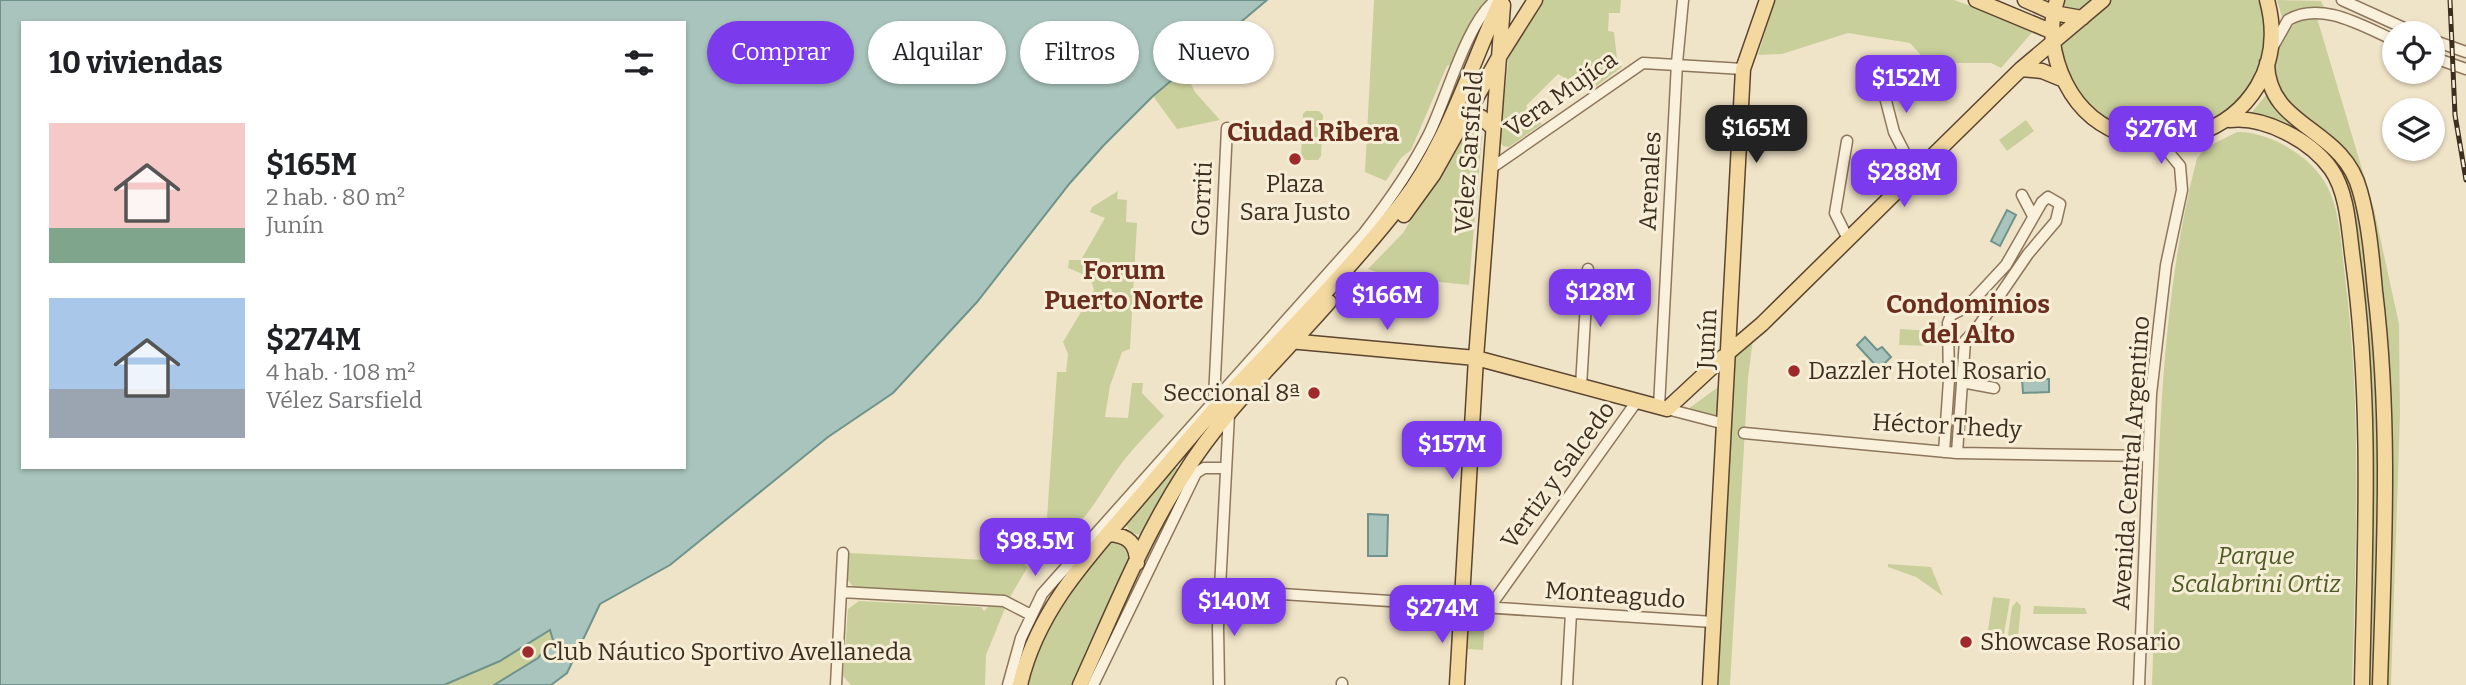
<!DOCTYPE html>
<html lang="es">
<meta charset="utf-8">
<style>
body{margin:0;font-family:Bitter,serif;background:#f2f2f2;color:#202124;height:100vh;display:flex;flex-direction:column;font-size:26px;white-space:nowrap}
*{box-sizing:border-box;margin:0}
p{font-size:23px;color:#757577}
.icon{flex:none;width:38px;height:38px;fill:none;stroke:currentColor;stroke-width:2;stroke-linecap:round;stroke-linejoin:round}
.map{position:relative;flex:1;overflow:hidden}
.details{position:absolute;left:21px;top:21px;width:665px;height:448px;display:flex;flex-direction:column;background:#fff;border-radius:0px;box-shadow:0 2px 5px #0004}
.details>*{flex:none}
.guide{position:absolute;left:707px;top:21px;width:665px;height:63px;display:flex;gap:14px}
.tools{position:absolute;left:2382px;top:21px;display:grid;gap:14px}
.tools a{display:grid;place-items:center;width:63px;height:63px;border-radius:50%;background:#fff;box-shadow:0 2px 5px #0004;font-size:35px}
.price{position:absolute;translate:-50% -60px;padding:0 16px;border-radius:14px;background:#7c3aed;color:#fff;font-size:23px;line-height:46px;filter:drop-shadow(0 2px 4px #0008)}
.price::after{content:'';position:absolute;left:50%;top:42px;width:21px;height:16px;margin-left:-10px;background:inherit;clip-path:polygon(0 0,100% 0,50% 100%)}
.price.active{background:#222;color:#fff}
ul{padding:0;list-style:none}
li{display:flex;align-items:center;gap:21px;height:175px;padding:0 28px}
li span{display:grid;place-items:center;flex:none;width:196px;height:140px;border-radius:0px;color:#555}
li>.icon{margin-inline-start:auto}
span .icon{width:84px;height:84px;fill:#fffc;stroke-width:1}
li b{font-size:30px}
h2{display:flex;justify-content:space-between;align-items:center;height:84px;padding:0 28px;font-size:30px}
.tag{padding:0 24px;border-radius:32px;background:#fff;box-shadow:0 2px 5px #0004;font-size:24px;line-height:63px}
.tag.active{background:#7c3aed;color:#fff}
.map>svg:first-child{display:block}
</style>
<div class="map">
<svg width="2466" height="685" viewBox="0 0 2466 685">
<rect width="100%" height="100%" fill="#f0e4c8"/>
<path fill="#c9cf9b" d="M1374,0H1489L1456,62L1447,66L1411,150L1401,158L1386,181L1365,172Z
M1539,0H1621L1620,13H1609L1608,31L1614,32L1617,58L1622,67L1594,88L1583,73L1571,77V82L1558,74L1526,106L1542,124L1509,147L1503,146L1500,142L1509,52Z
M1775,0H1954L2035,29L2001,68L1991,63H1928L1910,43L1848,33L1782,54L1758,55Z
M2057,0H2267L2271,50L2230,120L2144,140L2078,101L2053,32Z
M2277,0L2321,1L2324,7L2282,17Z
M2317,18L2374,209L2399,324L2400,415L2391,685H2385C2387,551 2397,416 2381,283C2377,252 2374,219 2365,189C2360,172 2352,156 2340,143C2308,109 2249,97 2284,38C2293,23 2299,18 2317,18Z
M1184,70L1195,92L1220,120L1177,129L1153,96Z
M2266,95C2291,128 2334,143 2351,181C2363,208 2363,242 2367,270C2385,408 2377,547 2374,685H2367L2372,465L2368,336L2360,265L2341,176L2265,117L2252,112Z
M1306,111H1319L1323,115L1321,156L1318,160H1305L1301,156L1303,114Z
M2026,120L2034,131L2007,151L1999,140Z
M1467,127L1482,136L1469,285L1390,277L1368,269L1403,233Z
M2237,132C2270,131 2314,158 2328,188C2341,214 2341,248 2345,276C2362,412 2356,548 2352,685H2152C2159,511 2153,328 2197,158L2207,147Z
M1118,191L1117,199L1127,200L1126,222L1137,223L1130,349L1122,352L1110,386L1105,417L1128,418L1132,383H1143L1142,393L1164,416C1147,434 1128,453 1114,474C1092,506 1082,530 1045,547L1057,372H1066L1068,354L1063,342L1094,290L1090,277L1068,268L1069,260H1081L1105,218L1090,212L1092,207Z
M1900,329L1932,331L1931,346L1899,345Z
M1754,331L1748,378L1730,685H1710L1729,352Z
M1721,385L1717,415L1688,409Z
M1175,468H1178V473L1146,536L1131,533L1124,522Z
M1109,541H1125L1132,559L1075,685H1027C1036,627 1074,586 1109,541Z
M849,553L1023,562L1027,568L1010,597L855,589L847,579Z
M1888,564L1931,567L1943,596L1916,577L1888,567Z
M1993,597L2010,599L2004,634L1988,630Z
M859,601L981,607L984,611L990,605L1006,606L986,655L985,685H851L843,676L848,609Z
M2017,601L2021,606L2018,637L2008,635L2012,607Z
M2034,606L2085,608L2087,614H2033Z
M1469,617L1485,618L1483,650L1467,649Z
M550,629L553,640L538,658L494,685H444L500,661Z"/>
<path fill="#a9c4bc" stroke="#6f938a" stroke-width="2" fill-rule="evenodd" d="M0,0H1267L1153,96L1103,146L1070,183L977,302L893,393L828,437L670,565L600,604L567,673L551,685H494L538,658L553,640L550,630L500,661L444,685H0ZM23,23H684V467H23Z
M2007,210L2016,215L2000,246L1991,241Z
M1865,337L1877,350L1882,347L1891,357L1879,369L1857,345Z
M2022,379H2049V392L2023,393Z
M1368,514L1388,515L1387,556H1368Z"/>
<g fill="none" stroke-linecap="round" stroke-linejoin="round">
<defs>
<path id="minor" d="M2342,0L2415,33
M2432,40L2466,52
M2271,50L2288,20C2321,0 2364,27 2394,40
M2432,57L2466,69
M1877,66L1894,132L1915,173
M1847,141L1835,213L1848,239
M1490,169L1643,63L1743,69
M2022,195L2033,216
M1962,382L1994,388
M1581,386L1588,269
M1214,399L1227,128
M1659,407L1677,63L1683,0
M1667,409L1725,424
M1744,433L1957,453L2148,456
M1944,452L1949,380L1948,323L1951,315L1967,307L2006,265L2042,202L2048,197L2060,204L2056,221L2028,254L1978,327L1965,341L1957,453
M1220,590L1713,622
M841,592L1004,601L1031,615
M1489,608L1637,401
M836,685L843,553
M1008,685L1021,638L1042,594L1364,233C1389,201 1411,170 1429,134C1446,100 1467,21 1496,0
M1093,685L1196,473L1204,468H1226
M1219,685L1218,627L1229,414
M1342,685V683
M1567,685L1571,613
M2139,685L2151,394L2166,265L2182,190L2180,166L2166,149L2150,142"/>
<path id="major" d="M1976,0L2053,32
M2025,0L2054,13L2082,18
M2057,0C2049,24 2052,50 2061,73C2111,197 2304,136 2267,0
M2267,63C2268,129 2343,126 2360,191C2369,223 2372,258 2375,291C2391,421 2384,554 2380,685
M2021,69L2042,71L2064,80
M1464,120L1481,117L1493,128
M2230,120C2264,116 2310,140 2331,169C2348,193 2349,232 2353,261C2372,402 2365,543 2362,685
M1404,215L1433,175L1499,57L1535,0
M1289,341L1476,358L1667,409L1723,357
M1729,352L1762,324L2021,69L2103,0
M1108,534C1128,535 1137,543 1137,563
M1020,685C1038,606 1094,551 1144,492C1171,461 1196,429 1224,399C1284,336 1347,273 1401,204C1447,145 1470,67 1501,0
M1080,685C1112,615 1142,539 1184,474C1223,411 1280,358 1329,302
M1457,685L1476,358L1503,5
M1710,685L1743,69L1767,0"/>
</defs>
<use href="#minor" stroke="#8d765c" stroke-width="13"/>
<use href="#major" stroke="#5b4430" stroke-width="17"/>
<use href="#minor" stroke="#faf1dc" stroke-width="10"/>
<use href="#major" stroke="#f3d9a0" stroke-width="14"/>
<defs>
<path id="rail" d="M2450,0L2455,115L2466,180"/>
</defs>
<use href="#rail" stroke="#3d2e20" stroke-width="5"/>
<use href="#rail" stroke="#f7eed8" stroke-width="2.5" stroke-dasharray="8" stroke-linecap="butt"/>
</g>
<g fill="#9e2a2b" stroke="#f7eed8" stroke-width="2.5">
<circle cx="1295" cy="159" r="7"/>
<circle cx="1794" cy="371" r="7"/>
<circle cx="1314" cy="393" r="7"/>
<circle cx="1966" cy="642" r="7"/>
<circle cx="528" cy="652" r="7"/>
</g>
<g text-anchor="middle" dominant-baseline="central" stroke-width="6" stroke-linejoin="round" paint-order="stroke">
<g font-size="24" fill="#3d2e20" stroke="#f7eed8">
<text transform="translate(1561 94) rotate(-35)">Vera Mujíca</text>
<text transform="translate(1469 152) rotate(-86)">Vélez Sarsfield</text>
<text transform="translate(1650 181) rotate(-87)">Arenales</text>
<text transform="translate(1202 199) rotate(-87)">Gorriti</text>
<text transform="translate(1707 339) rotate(-87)">Junín</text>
<text transform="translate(1947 426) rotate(3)">Héctor Thedy</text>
<text transform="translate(2131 463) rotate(-86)">Avenida Central Argentino</text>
<text transform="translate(1558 475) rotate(-54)">Vertiz y Salcedo</text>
<text transform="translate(1615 595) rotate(4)">Monteagudo</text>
</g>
<g font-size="24" fill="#3d2e20" stroke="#f7eed8" text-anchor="start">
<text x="1295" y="184" text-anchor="middle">Plaza<tspan x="1295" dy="28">Sara Justo</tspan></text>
<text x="1808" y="371">Dazzler Hotel Rosario</text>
<text x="1300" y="393" text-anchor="end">Seccional 8ª</text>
<text x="1980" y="642">Showcase Rosario</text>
<text x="542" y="652">Club Náutico Sportivo Avellaneda</text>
</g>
<g font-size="24" font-style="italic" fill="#4d5a26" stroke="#f7eed8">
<text x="2256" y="556">Parque<tspan x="2256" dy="28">Scalabrini Ortiz</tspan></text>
</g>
<g font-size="26" font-weight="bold" fill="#6b2e1e" stroke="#f7eed8">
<text x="1313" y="132">Ciudad Ribera</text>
<text x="1124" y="270">Forum<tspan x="1124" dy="30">Puerto Norte</tspan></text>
<text x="1968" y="304">Condominios<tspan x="1968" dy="30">del Alto</tspan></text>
</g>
</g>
</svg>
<div class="tools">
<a><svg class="icon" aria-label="locate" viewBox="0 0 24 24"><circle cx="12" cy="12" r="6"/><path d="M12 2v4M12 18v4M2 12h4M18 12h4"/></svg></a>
<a><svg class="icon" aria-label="layers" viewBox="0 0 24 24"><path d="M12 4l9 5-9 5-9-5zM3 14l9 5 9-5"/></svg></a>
</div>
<b class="price" style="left:1906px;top:115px">$152M</b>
<b class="price active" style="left:1756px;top:165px">$165M</b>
<b class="price" style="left:2161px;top:166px">$276M</b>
<b class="price" style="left:1904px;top:209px">$288M</b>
<b class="price" style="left:1600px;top:329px">$128M</b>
<b class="price" style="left:1387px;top:332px">$166M</b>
<b class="price" style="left:1452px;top:481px">$157M</b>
<b class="price" style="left:1035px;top:578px">$98.5M</b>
<b class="price" style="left:1234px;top:638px">$140M</b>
<b class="price" style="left:1442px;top:645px">$274M</b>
<div class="guide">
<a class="tag active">Comprar</a>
<a class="tag">Alquilar</a>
<a class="tag">Filtros</a>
<a class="tag">Nuevo</a>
</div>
<section class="details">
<h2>10 viviendas<svg class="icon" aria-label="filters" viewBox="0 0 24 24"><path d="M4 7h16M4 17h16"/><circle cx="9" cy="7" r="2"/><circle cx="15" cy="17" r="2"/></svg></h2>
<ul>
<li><span style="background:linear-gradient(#f6c9c9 75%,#7fa58c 0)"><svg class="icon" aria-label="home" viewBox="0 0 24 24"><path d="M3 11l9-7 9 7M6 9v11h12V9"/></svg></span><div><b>$165M</b><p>2 hab. · 80 m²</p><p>Junín</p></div></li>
<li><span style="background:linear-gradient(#a9c7e8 65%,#9aa5b1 0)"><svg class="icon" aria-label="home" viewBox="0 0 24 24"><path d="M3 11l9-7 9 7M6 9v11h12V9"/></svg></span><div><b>$274M</b><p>4 hab. · 108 m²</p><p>Vélez Sarsfield</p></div></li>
</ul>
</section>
</div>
